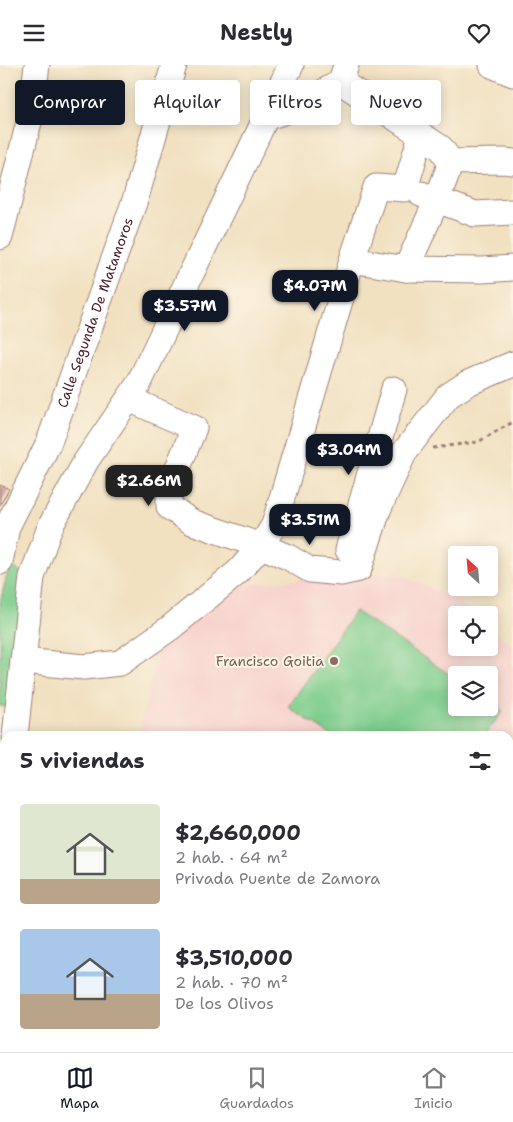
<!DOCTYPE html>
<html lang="es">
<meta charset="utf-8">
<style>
body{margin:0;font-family:"Shantell Sans",sans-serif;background:#f2f2f3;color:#2b2b33;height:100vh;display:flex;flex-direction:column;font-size:19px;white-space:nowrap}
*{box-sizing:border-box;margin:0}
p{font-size:16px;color:#7c7c81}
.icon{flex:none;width:28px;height:28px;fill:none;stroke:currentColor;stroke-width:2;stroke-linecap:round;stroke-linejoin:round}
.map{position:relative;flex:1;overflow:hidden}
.panel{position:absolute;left:0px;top:666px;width:514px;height:321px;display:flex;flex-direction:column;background:#fff;border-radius:15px 15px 0 0;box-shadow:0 2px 12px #0003}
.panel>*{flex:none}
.top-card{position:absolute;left:15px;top:15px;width:484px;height:45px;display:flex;gap:10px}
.needle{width:32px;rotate:334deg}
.controls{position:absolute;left:448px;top:481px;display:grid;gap:10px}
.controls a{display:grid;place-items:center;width:50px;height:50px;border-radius:5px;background:#fff;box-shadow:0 2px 12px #0003;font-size:25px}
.price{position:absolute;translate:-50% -42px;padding:0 11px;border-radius:10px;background:#111827;color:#fff;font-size:16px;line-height:32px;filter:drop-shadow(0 1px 2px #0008)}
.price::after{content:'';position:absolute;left:50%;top:30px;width:15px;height:11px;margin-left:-8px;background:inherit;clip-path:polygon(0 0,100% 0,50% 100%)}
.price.selected{background:#222;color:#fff}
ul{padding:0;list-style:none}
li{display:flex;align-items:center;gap:15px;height:125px;padding:0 20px}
li span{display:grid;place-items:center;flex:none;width:140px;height:100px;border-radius:5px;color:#555}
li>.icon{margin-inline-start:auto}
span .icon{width:60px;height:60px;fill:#fffc;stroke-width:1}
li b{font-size:21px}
h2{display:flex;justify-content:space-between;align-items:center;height:60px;padding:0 20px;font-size:21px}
.pill{padding:0 18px;border-radius:5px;background:#fff;box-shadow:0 2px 12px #0003;font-size:18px;line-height:45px}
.pill.selected{background:#111827;color:#fff}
header{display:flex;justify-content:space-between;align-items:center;height:65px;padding:0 20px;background:#fff;font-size:22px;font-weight:700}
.menu{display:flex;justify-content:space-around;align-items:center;height:70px;border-top:1px solid #e1e1e2;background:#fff;font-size:14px;color:#7c7c81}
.menu a{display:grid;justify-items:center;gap:2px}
.menu .selected{color:#111827}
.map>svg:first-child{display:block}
</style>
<header><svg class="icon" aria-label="menu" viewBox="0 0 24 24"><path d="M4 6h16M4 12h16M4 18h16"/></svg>Nestly<svg class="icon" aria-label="heart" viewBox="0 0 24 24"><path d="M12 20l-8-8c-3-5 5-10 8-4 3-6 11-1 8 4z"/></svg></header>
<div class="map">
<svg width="513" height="987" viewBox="0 0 513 987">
<rect width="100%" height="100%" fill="#fcf5e5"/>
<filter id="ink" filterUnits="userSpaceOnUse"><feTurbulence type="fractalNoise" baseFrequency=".02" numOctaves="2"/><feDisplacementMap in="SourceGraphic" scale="10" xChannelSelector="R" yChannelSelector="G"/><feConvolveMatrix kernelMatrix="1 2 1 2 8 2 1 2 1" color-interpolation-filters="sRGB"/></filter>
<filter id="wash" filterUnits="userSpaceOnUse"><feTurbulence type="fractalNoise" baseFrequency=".0096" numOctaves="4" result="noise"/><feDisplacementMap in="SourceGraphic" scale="20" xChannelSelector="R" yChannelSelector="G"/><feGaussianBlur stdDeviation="1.12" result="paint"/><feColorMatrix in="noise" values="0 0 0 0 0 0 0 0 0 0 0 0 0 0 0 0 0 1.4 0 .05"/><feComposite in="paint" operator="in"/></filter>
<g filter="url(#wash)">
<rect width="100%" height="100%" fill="#f1e1c1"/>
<path fill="#f7d0cc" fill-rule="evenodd" d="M395,508L454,533L474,550H456V582H489V562L513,581V666L509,672V671H138L159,582L231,521L291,515ZM456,610H489V642H456Z"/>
<path fill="#7ecd8d" stroke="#64765c" d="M10,499L27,512L11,642L0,641V537Z
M355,546L456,614V642H489V636L503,646L484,671H332L288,642Z"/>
<g id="blocks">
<path fill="#ce9592" d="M0,420L9,424L0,440Z"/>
</g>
</g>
<g filter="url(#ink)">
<use href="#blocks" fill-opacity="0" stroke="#9e8076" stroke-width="1"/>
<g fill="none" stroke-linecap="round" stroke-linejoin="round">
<defs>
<g id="minor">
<path d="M492,0L513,9"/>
<path d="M341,17L441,83L451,97L504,96L513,97"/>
<path d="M265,53L295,43L341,17L346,0"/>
<path d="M421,129L475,149L513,147"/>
<path d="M0,172L31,49L37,0"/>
<path d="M352,195L406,204L482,205L513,203"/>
<path d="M406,204L437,135L451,97"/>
<path d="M129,334L194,363L169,425V442L192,457L261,481L288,492L310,505L341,508L359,504L378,445L405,386L448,331L468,318L513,299"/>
<path d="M348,485L394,324"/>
<path id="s1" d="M0,497L7,462L49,377L136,132L174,0"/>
<path d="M23,596L84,602L120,598L170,563L238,507L261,481L274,460L352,195L376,122L405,124L421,70"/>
<path d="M15,671L32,512L50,462L86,396L138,320L291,0"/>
<path d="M0,759L5,733"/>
<path d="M509,805L513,806"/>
<path d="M40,987L44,982"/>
<path d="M91,987L94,982"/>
</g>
<path id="major" d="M509,889H513
M152,987L156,982"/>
</defs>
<use href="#minor" stroke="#9e8076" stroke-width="27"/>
<use href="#major" stroke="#9e8076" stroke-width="29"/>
<path stroke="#9e8076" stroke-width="3" stroke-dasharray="4 4" stroke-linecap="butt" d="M433,383L478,377L513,357
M509,970L513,969
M462,987L474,982"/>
<use href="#minor" stroke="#fff" stroke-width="25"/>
<use href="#major" stroke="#fcbd6f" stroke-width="28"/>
</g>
</g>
<circle fill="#8d6e63" stroke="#fcf5e5" stroke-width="2" cx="334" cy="596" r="5"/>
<g text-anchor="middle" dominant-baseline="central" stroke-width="4" stroke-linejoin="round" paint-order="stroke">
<g font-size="14" fill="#4a1f2b" stroke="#fcf5e5">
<text stroke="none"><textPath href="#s1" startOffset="268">Calle Segunda De Matamoros</textPath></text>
</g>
<g font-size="14" fill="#785e54" stroke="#fcf5e5" text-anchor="end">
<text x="324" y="596">Francisco Goitia</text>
</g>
</g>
</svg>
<div class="controls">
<a><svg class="needle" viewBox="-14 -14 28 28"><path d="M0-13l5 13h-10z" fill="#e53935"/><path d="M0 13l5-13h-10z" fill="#7c7c81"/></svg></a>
<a><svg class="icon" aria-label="locate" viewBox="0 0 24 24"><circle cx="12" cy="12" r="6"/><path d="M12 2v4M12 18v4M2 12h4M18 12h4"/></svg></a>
<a><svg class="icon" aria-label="layers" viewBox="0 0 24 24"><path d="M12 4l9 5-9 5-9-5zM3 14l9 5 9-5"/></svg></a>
</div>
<b class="price" style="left:315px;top:247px">$4.07M</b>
<b class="price" style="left:185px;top:267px">$3.57M</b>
<b class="price" style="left:349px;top:411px">$3.04M</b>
<b class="price selected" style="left:149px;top:442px">$2.66M</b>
<b class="price" style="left:310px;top:481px">$3.51M</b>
<div class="top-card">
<a class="pill selected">Comprar</a>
<a class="pill">Alquilar</a>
<a class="pill">Filtros</a>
<a class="pill">Nuevo</a>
</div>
<section class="panel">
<h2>5 viviendas<svg class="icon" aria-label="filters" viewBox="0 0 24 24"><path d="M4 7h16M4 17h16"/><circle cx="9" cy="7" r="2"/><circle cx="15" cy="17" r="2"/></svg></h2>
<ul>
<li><span style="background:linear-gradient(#dfe7d0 75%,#b9a48a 0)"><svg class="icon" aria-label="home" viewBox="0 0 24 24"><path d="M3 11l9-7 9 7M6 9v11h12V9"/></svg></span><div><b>$2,660,000</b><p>2 hab. · 64 m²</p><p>Privada Puente de Zamora</p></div></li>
<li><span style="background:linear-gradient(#a9c7e8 65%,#b9a48a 0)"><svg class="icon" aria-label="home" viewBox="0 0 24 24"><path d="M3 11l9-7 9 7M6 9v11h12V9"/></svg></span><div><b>$3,510,000</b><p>2 hab. · 70 m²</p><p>De los Olivos</p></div></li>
</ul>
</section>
</div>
<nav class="menu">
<a class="selected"><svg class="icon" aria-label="map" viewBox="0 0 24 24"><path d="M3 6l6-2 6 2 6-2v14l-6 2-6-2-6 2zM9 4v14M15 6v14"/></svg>Mapa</a>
<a><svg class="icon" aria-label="saved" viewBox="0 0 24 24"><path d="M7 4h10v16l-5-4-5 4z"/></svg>Guardados</a>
<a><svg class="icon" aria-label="home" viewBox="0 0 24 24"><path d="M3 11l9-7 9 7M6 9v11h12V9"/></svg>Inicio</a>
</nav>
